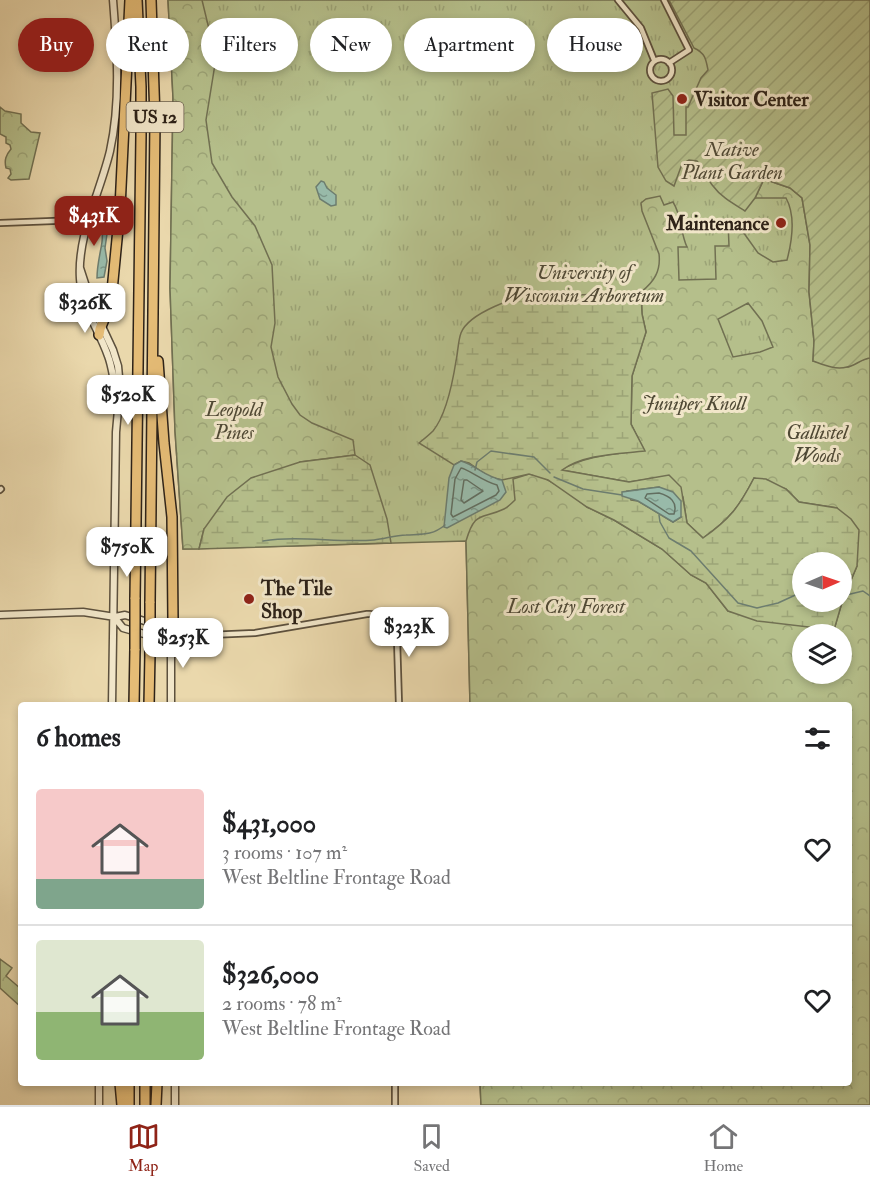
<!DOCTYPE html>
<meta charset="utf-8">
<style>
body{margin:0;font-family:"IM FELL Double Pica",serif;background:#f2f2f2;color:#202124;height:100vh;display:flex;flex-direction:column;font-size:22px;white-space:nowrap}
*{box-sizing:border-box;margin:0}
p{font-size:20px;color:#757577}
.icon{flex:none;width:33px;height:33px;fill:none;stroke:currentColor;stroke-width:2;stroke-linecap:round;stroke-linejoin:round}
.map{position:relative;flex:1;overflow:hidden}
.details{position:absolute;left:18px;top:702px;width:834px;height:384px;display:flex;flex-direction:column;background:#fff;border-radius:6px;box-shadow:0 3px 9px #0003}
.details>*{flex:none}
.hud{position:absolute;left:18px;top:18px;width:834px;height:54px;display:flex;gap:12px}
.needle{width:39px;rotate:88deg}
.controls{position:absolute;left:792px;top:552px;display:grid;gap:12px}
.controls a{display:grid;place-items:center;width:60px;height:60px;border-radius:50%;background:#fff;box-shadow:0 3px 9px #0003;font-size:30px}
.price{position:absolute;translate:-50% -51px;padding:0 14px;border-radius:12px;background:#fff;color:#222;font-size:20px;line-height:39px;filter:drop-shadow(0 2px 3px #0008)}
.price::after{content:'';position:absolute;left:50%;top:36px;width:18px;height:14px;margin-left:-9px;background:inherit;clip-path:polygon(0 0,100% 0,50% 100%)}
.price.on{background:#8f2418;color:#fff}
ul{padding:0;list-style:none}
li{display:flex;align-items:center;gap:18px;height:150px;padding:0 18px}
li+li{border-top:2px solid #e0e0e0}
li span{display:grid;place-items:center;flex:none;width:168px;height:120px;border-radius:6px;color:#555}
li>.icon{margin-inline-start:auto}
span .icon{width:72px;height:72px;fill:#fffc;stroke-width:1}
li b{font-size:26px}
h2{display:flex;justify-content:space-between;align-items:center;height:72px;padding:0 18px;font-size:26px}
.chip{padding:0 21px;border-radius:27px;background:#fff;box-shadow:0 3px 9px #0003;font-size:21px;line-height:54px}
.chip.on{background:#8f2418;color:#fff}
.menu{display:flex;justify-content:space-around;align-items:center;height:84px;border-top:2px solid #e0e0e0;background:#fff;font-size:16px;color:#757577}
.menu a{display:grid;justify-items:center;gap:3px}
.menu .on{color:#8f2418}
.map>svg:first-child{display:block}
</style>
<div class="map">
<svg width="870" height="1105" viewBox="0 0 870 1105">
<defs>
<pattern id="grass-tufts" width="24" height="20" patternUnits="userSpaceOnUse" patternTransform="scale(1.5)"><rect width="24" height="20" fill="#b5bf8b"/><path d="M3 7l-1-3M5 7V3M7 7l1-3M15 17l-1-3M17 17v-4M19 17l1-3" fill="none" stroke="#9ca477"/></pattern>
<pattern id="forest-crowns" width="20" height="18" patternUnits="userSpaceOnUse" patternTransform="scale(1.5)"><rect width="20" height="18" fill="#b5bf8b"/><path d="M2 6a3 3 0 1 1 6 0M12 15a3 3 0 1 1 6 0" fill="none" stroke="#9ca477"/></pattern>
<pattern id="wetland-marsh" width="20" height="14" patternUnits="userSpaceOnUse" patternTransform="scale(1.5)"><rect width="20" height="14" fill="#b5bf8b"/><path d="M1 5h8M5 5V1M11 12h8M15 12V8" fill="none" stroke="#9ca477"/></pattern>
<pattern id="garden-furrows" width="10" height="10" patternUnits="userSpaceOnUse" patternTransform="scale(1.5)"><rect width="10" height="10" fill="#b5bf8b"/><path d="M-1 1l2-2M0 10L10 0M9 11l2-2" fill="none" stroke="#9ca477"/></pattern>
<pattern id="water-ripples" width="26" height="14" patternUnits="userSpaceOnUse" patternTransform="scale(1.5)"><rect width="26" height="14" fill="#98baa9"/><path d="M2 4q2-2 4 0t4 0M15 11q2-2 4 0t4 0" fill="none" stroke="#7c9789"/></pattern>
</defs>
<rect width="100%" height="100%" fill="#ead8ac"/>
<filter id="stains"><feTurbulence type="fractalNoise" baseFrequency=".00333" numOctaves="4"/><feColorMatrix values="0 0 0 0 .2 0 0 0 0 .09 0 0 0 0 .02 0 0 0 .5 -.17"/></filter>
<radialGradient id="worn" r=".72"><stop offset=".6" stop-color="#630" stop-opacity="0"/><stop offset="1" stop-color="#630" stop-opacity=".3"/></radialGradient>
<path fill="url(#grass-tufts)" stroke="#717052" stroke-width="1.5" fill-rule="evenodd" d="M168,0H870V1105H481L480,1083H849V705H470L466,541L183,549L175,431L170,288L173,98ZM802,562H842V602H802ZM802,634H842V674H802Z"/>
<path fill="url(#forest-crowns)" stroke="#717052" stroke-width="1.5" fill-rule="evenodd" d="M168,0H202L216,58L206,120L212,163L232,197L255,226L272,265L275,323L271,347L278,377L292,404L300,415L312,423L353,440L355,455L300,462L204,529L199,549H183L175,431L170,288L173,98Z
M0,107L5,111L21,114V123L31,132L40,133L29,179L11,180L8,178L11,174L10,169L6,168C4,160 6,155 11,149L10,145L6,143V137L0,134Z
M764,179L790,188L802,198L810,245L809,292L814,341L813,361L848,367L864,359L870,358V1105H481L480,1083H849V705H470L466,541C475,510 481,520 504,509C508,507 512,503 515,500L513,479L529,474L541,476L567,491L587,507L614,520L662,549L691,575L706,583L728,611L791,624L834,630L843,599L857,566L837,508L799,502L786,489L754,478C739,507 730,519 703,538L687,523L683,497L669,476L629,482L561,470C586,455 616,454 644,450L631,424L632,376L646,332L642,314L641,292C654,282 661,271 659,254L642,211L641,203L646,199L660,196L664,205L673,202C682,216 680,232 687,247H678L679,280L716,279L715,246H729L728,221L736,222L758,253L773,262L787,260C792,241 796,216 786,198H755ZM748,303L762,321L773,347L760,352L733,357L718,319ZM802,634H842V674H802Z
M0,959L12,968L6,976L21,989V1007L0,988Z"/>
<path fill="url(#wetland-marsh)" stroke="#717052" stroke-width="1.5" fill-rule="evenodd" d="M537,292L578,295L641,292L642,314L646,332L632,376L631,424L645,451C618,454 584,454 562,470L629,482L669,475L681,487L687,523L703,538C730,519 739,507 754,478L766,479L786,489L799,502L837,508L851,519L859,530L857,566L843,599L834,630L757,621L728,611L706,583L691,575L662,549L614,520L587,507L548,480L529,474L502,480L489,477L469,463L461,461L454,465L419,443C424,439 429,435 433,431C446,415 453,380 456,361C458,352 458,341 461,333C469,312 517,297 537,292ZM659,487L681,517L673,522L638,501L631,500L627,491ZM802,562H842V602H802Z
M355,455L370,465L387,519L391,543L199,549L204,529L227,497L251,478L300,462Z"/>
<path fill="url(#garden-furrows)" stroke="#717052" stroke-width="1.5" d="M669,0H870V358C861,359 855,366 847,367C835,370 824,365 813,361L814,341L809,292L810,245L802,198L790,188L764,179L755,198L745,211C734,204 721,197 713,186C707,179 705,170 697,161L689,160L682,164L674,186L666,181L658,167L652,93L668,89L673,96L674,135H686V107H688L701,78L708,70C706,59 705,53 694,48Z"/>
<path fill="url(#water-ripples)" stroke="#6d7d6f" stroke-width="1.5" d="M321,181L324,182L327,188L336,195V205L331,206L320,199L316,187Z
M107,218L109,220L105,248L107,261L104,277L97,278C97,265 100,255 102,242C103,233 101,226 107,218Z
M461,461C476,465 483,476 502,480L506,492L500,500L447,528L444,527L449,478L454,465Z
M659,487L673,492L681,501V517L673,522L638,501L622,496V492Z"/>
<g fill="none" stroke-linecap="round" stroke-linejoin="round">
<path stroke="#626e60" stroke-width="1.5" d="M461,468C468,469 484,482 497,485L499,491L496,495L453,517L451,514L455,479Z
M464,480H467L483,491L464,503L461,500Z
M659,493C670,496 678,502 674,514H669L645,498L647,494Z"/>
<path stroke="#6d7d6f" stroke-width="1.5" d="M475,470L477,462L491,451L534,457L550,473
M554,477L583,489L622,495
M659,515L660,522L669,538L691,551L738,603L757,608L778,603L802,592
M263,541C300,535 337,543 374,540C385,539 395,535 406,535C421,534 432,536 445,525
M842,596L863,591L870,596"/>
<defs>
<path id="minor" d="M618,0L641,28L654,60
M664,0L689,50L669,63
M650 70a11 11 0 1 1 22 0a11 11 0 1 1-22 0Z
M0,223L79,220L88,222
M0,490L1,489
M171,634L186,636L255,633L367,614C384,613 394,622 397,639L399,705
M395,1083V1105"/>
<path id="tertiary" d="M113,0C117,50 121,101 110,151C100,193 77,235 80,279C82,308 99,330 108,356C113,369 113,383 118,396
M80,268L92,305L113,350L118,366L120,388L116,432L112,705
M0,615L83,612L115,617L125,615L164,627L171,634
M115,618L123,628L162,639L171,634
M171,634V705
M99,1105V1083
M175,1105V1083"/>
<path id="motorway" d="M92,305L101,309L104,308L110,300
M99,335L100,329L110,305L112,291L120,208L130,0
M158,361L164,443L172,517L173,621L171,634
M135,599L141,135V87L137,0
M150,603L155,119L151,0
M134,705L135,649
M149,705L150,653
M120,1083L122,1105
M129,1105V1083
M145,1105V1083
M156,1105L157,1083"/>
</defs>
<use href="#minor" stroke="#5c503d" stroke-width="8"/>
<use href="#tertiary" stroke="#5c503d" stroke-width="9"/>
<use href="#motorway" stroke="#2d2218" stroke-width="12"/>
<use href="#minor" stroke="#f1e6c9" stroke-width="4.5"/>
<use href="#tertiary" stroke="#f1e6c9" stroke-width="6"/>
<use href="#motorway" stroke="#e5bc76" stroke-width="9"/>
<defs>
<path id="motorway-bridge" d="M135,599V649
M150,653V603"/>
</defs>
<use href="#motorway-bridge" stroke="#2d2218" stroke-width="12" stroke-linecap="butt"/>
<use href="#motorway-bridge" stroke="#e5bc76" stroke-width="9"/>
</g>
<g fill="#8f2418" stroke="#f1e6c9" stroke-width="2">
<circle cx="682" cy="99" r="6"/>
<circle cx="781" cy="223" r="6"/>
<circle cx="249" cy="599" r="6"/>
</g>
<g text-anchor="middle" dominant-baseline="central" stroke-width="6" stroke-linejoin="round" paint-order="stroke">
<rect fill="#f1e6c9" stroke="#685d4d" stroke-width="1.5" x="126.5" y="102" width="57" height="30" rx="4.5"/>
<g font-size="18" font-weight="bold" fill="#2d2218">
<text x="155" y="117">US 12</text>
</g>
<g font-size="20" font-weight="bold" fill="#2d2218" stroke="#f1e6c9" text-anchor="start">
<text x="694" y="99">Visitor Center</text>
<text x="769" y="223" text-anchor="end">Maintenance</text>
<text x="261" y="588">The Tile<tspan x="261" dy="23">Shop</tspan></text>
</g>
<g font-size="20" font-style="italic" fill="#4f4935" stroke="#f1e6c9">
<text x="732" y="149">Native<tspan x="732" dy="23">Plant Garden</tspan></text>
<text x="584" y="272">University of<tspan x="584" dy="23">Wisconsin Arboretum</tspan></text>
<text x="694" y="403">Juniper Knoll</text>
<text x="234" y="409">Leopold<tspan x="234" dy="23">Pines</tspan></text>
<text x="817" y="432">Gallistel<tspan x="817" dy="23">Woods</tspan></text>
<text x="566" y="606">Lost City Forest</text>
</g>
</g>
<rect width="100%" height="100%" filter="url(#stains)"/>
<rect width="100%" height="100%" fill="url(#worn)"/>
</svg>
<div class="controls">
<a><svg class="needle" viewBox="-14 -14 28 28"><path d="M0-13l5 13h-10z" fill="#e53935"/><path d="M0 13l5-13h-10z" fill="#757577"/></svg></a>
<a><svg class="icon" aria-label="layers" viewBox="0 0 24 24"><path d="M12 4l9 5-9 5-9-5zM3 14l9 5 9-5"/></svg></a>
</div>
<b class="price on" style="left:94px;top:247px">$431K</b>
<b class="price" style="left:85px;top:334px">$326K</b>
<b class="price" style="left:128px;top:426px">$520K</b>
<b class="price" style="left:127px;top:578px">$750K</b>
<b class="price" style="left:409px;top:658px">$323K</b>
<b class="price" style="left:183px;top:669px">$253K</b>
<div class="hud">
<a class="chip on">Buy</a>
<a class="chip">Rent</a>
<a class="chip">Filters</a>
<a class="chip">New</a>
<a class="chip">Apartment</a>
<a class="chip">House</a>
</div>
<section class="details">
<h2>6 homes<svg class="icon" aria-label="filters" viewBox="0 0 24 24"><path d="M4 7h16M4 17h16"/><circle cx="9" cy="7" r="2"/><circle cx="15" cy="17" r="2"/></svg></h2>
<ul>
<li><span style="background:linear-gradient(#f6c9c9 75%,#7fa58c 0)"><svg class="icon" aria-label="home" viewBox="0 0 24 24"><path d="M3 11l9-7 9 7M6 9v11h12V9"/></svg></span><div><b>$431,000</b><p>3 rooms · 107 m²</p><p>West Beltline Frontage Road</p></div><svg class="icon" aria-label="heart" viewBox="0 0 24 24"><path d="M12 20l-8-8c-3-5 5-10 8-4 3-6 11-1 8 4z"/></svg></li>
<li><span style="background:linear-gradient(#dfe7d0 60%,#8fb573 0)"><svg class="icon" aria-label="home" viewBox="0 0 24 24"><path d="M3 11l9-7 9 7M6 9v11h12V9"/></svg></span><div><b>$326,000</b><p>2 rooms · 78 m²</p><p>West Beltline Frontage Road</p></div><svg class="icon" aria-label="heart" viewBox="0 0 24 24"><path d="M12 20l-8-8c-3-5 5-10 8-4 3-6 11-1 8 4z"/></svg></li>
</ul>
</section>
</div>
<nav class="menu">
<a class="on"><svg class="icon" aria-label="map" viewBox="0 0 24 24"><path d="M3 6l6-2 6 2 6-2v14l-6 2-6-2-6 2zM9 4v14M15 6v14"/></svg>Map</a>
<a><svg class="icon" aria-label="saved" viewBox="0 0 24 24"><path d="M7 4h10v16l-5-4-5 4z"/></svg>Saved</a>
<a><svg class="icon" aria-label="home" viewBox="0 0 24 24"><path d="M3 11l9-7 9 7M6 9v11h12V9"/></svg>Home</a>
</nav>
